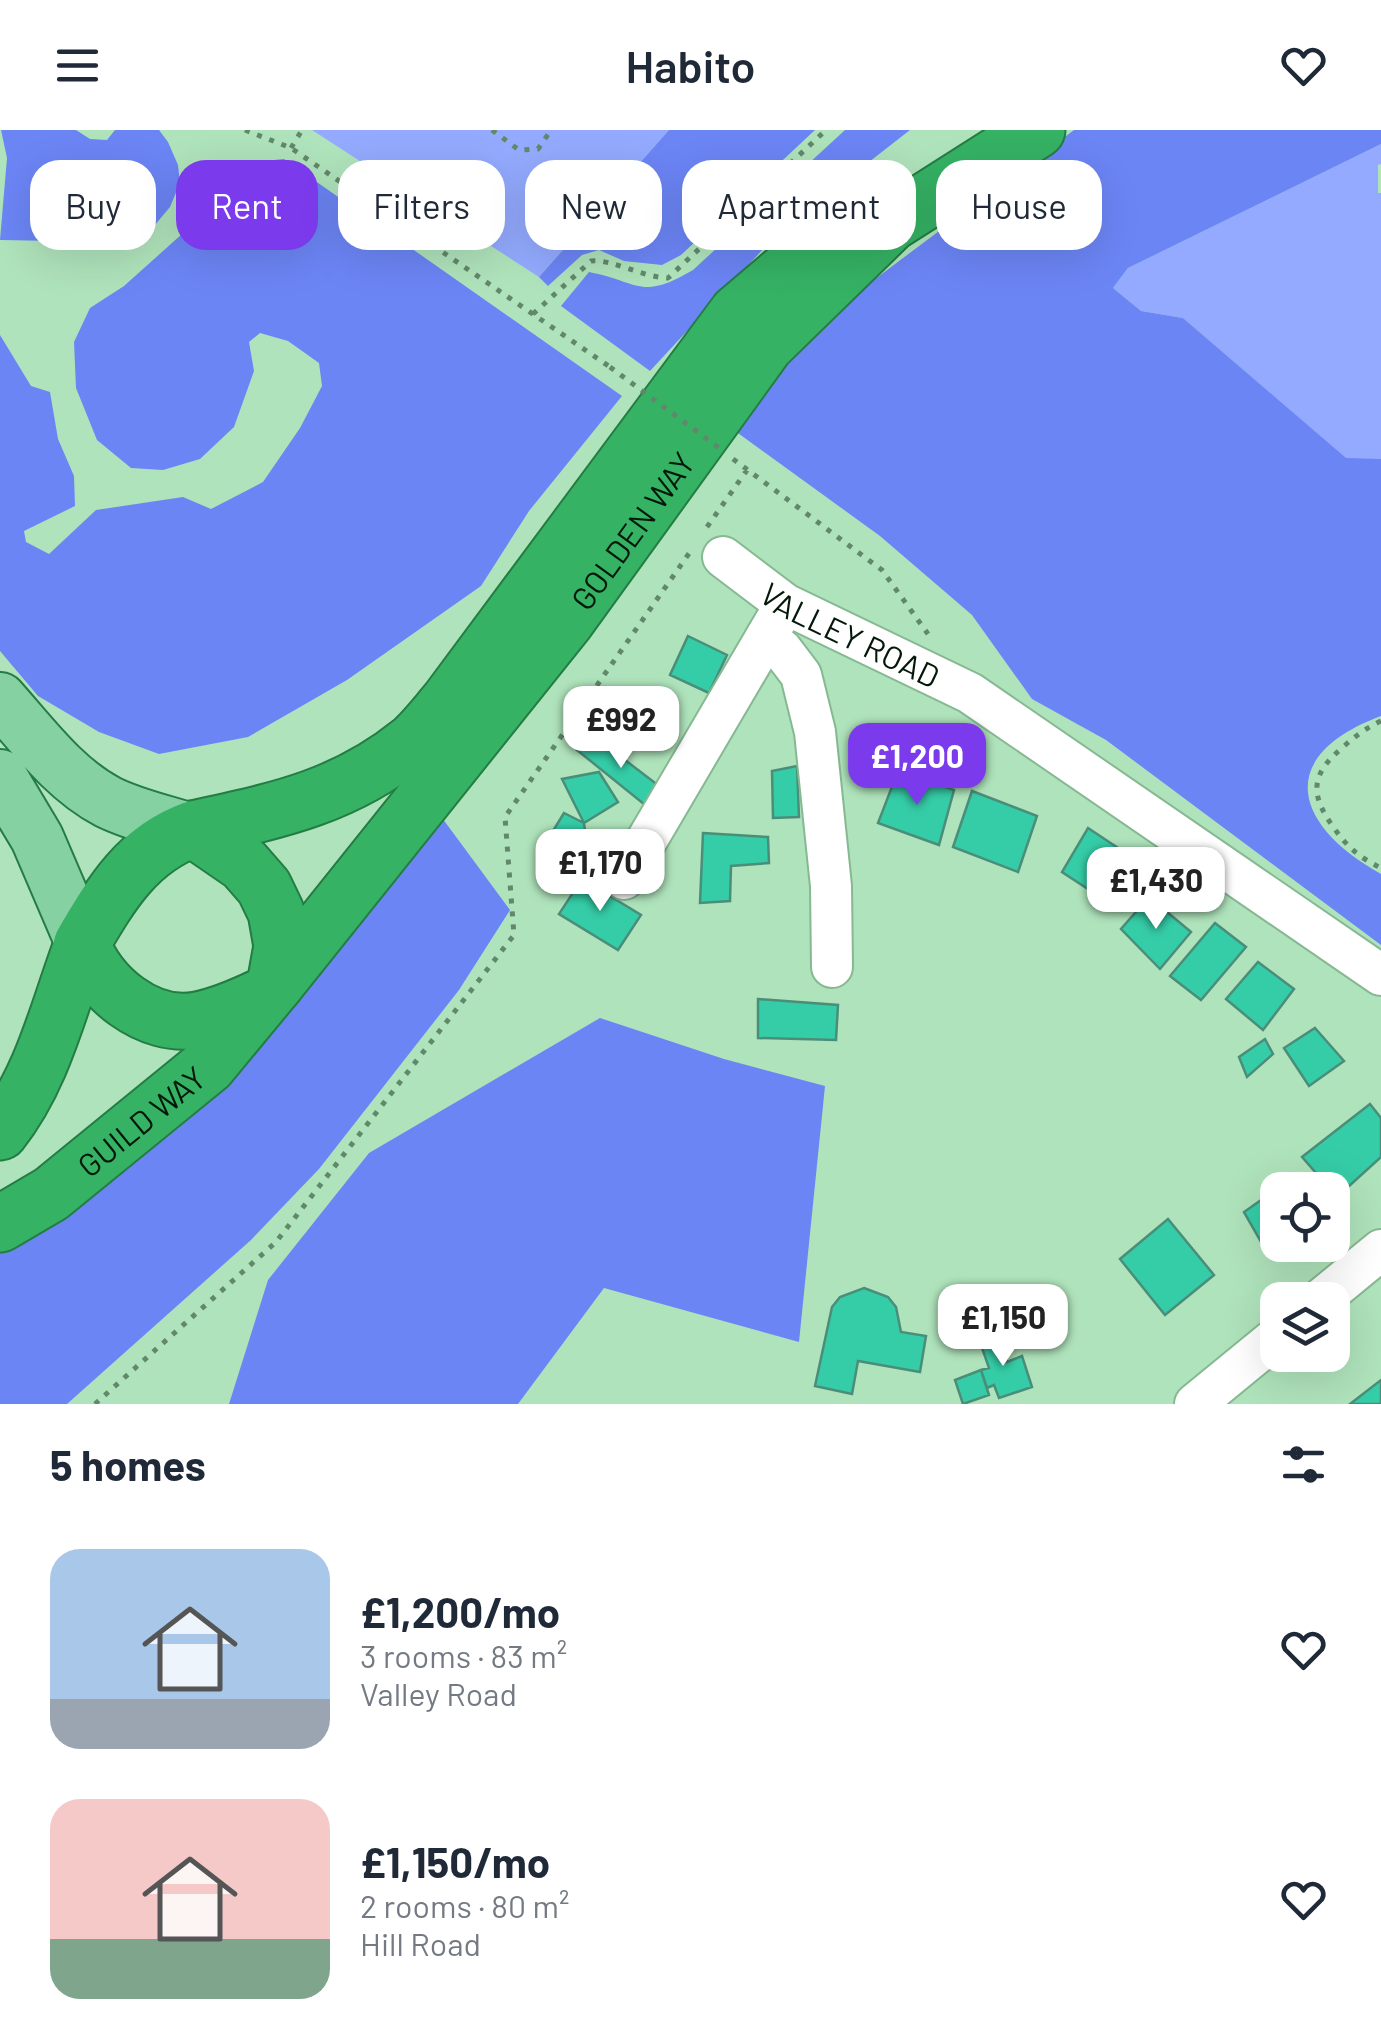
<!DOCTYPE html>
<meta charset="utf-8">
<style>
body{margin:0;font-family:Barlow,sans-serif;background:#f2f2f3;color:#1f2937;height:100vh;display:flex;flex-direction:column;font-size:38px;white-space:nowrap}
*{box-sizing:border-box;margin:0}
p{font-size:32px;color:#747a83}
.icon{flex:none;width:55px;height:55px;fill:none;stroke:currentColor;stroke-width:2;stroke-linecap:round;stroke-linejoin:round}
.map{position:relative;height:1274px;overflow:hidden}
.sheet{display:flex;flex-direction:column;background:#fff;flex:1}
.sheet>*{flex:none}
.hud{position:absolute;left:30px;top:30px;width:1322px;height:90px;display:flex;gap:20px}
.fabs{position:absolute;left:1260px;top:1042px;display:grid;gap:20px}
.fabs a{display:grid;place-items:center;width:90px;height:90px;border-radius:20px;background:#fff;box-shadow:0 10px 40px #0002;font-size:50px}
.price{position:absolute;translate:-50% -85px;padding:0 22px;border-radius:20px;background:#fff;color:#222;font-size:32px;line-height:65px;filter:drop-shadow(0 2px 5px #0008)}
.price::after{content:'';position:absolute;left:50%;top:60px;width:30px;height:22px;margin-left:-15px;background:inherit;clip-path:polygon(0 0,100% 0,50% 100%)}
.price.selected{background:#7c3aed;color:#fff}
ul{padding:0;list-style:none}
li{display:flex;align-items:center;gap:30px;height:250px;padding:0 50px}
li span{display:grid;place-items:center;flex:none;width:280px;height:200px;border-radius:30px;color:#555}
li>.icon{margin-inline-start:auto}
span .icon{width:120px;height:120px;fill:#fffc;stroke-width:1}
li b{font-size:42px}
h2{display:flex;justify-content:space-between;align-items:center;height:120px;padding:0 50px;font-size:42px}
.chip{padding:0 35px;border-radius:30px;background:#fff;box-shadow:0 10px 40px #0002;font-size:35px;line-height:90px}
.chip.selected{background:#7c3aed;color:#fff}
header{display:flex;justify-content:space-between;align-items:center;height:130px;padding:0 50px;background:#fff;font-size:45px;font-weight:600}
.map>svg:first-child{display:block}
</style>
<header><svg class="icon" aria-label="menu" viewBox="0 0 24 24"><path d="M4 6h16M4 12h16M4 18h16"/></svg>Habito<svg class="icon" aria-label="heart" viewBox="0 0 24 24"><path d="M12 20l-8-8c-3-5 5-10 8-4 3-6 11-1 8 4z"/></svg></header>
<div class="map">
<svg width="1381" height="1274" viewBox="0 0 1381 1274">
<rect width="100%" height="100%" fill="#afe3bb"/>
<path fill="#93aafe" d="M312,0H669L539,147Z
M1381,14V34L1378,35V63H1381V329H1346L1183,188L1141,181L1113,158L1128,138Z"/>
<path fill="#6c85f5" d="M1,0H76L90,9L107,10L115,0H159L168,12L178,35L180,53L170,77L154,96L57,111L0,110L7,28Z
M669,0H815L681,125L662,135L624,131L599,120L582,125L548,156L539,147Z
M845,0H910L778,103L650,241L561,176L589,142C640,152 640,171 693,140Z
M1074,0H1381V14L1128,138L1113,158L1141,181L1183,188L1346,328L1381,329V586C1274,626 1293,695 1381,744V815L1106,610L1032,569L972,485L880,406L731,298L758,262L839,176Z
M284,29L622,266L529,381L481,456L347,550L248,607L159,624L99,602L38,566L0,521V205L31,256L50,262L58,309L74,346L75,376L24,401L26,412L49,424L96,380L183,367L211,379L263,352L300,298L322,256L319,233L288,211L260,203L249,212L254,241L234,297L200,329L163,340L131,338L97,310L76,258L74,212L90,178L124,156L182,104L215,36Z
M437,681L510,780L459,860L319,1039L251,1110L67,1274H0V1113Z
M600,888L724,929L825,956L799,1212L604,1158L518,1274H229L268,1150L369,1023Z"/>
<path fill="#35cda7" stroke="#4a8e7a" stroke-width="2.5" d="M688,506L727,525L709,563L670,545Z
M591,604L663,659L650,679L577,620Z
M797,636L799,687L773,688L772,641Z
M898,641L954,660L939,715L878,693Z
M599,642L618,672L584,693L562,649Z
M972,661L1037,686L1018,742L953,717Z
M564,683L584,693L585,701L564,727L548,709Z
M1088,698L1118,718L1097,765L1062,742Z
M703,703L768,707L769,733L731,736L730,771L700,773Z
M582,749L641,785L618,820L559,784Z
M1149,767L1191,802L1160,839L1121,799Z
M1215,793L1246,817L1201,870L1170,846Z
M1258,832L1294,859L1263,900L1226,869Z
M758,869L838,875L836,910L758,908Z
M1315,898L1344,931L1309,956L1284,918Z
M1265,909L1273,924L1247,947L1239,927Z
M1370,974L1381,988V1027L1337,1067L1302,1027Z
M1271,1063L1278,1072V1106L1264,1117L1244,1082Z
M1168,1089L1214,1145L1165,1185L1120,1129Z
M864,1158L888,1167L896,1177L901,1202L926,1206L920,1242L858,1231L852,1264L815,1256L832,1177L840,1167Z
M997,1203L1007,1232L1022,1226L1032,1257L999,1268L994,1255L987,1258L981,1240L989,1238L979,1209Z
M981,1240L989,1265L963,1274L955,1250Z
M1381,1250V1274H1350Z"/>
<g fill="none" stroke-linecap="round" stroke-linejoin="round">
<defs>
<g id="minor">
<path id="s1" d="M723,427L785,474L970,563L1381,845"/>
<path d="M766,507L782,520L801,545L815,602L831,756L832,837"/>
<path d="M624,749L779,485"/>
<path d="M1320,1170L1381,1120"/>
<path d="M1195,1274L1278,1206"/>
</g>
<path id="major" d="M0,569C33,606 64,649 108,672C134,685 163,691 191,700
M0,646L37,708L82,813"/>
<g id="highway">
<path d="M193,699C275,681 343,668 411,613C424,602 436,586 448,572L737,183L847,89"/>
<path id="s2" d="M275,855L567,490L766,215L891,93L1037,0"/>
<path d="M0,1002C43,948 58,879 82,815"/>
<path id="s3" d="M0,1094L51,1064L208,936L275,855L282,816L276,782L264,757L244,734L193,699C137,719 111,764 82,813C97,857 148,899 197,890C220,886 242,876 263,866"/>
</g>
</defs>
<use href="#minor" stroke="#86b992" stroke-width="44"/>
<use href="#major" stroke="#247c44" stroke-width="56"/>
<use href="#highway" stroke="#247c44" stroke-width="59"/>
<path stroke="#62886c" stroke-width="5" stroke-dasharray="5 8" stroke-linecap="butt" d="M245,0L291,18L610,237
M492,0L519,20L538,19L551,0
M291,18L302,0
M533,184L591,131C613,129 641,147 668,148L826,0
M733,329L882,440L928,504
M707,397L747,340
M1381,591C1366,598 1354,607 1342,618C1310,645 1310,665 1334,698C1348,718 1359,727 1381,738
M95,1274L276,1112L514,805L505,687L690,422"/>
<use href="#minor" stroke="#fff" stroke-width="40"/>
<use href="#major" stroke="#86d1a2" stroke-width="52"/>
<use href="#highway" stroke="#35b264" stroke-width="55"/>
<path stroke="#62886c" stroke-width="5" stroke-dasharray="5 8" stroke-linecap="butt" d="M610,237L719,318"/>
</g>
<g text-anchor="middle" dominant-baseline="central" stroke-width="8" stroke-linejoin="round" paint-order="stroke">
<g font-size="32" fill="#04180a" stroke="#bcf1c8">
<text stroke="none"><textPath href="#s2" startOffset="578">GOLDEN WAY</textPath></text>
<text stroke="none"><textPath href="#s1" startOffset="150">VALLEY ROAD</textPath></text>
<text stroke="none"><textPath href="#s3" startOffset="175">GUILD WAY</textPath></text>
</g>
</g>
</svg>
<div class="fabs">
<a><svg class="icon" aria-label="locate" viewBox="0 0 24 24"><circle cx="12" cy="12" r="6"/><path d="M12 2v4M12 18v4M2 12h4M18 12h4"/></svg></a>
<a><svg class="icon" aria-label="layers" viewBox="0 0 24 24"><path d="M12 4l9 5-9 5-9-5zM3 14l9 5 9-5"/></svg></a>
</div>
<b class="price" style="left:621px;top:641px">£992</b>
<b class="price selected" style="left:917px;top:678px">£1,200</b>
<b class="price" style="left:600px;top:784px">£1,170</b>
<b class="price" style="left:1156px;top:802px">£1,430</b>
<b class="price" style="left:1003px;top:1239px">£1,150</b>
<div class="hud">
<a class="chip">Buy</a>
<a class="chip selected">Rent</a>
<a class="chip">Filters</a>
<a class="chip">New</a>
<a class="chip">Apartment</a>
<a class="chip">House</a>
</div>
</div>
<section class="sheet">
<h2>5 homes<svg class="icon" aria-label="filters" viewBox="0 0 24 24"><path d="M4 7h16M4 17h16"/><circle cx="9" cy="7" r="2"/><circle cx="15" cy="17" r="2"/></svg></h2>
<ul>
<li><span style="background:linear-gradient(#a9c7e8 75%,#9aa5b1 0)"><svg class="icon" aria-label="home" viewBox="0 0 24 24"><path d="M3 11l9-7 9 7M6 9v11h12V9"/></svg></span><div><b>£1,200/mo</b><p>3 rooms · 83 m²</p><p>Valley Road</p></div><svg class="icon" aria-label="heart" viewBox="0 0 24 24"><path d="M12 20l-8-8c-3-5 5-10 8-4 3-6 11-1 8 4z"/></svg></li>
<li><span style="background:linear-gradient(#f6c9c9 70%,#7fa58c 0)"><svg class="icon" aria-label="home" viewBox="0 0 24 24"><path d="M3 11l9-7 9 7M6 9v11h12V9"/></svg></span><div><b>£1,150/mo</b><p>2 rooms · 80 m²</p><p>Hill Road</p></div><svg class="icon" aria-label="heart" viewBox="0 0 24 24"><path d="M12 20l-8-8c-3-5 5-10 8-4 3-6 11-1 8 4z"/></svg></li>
</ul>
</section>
